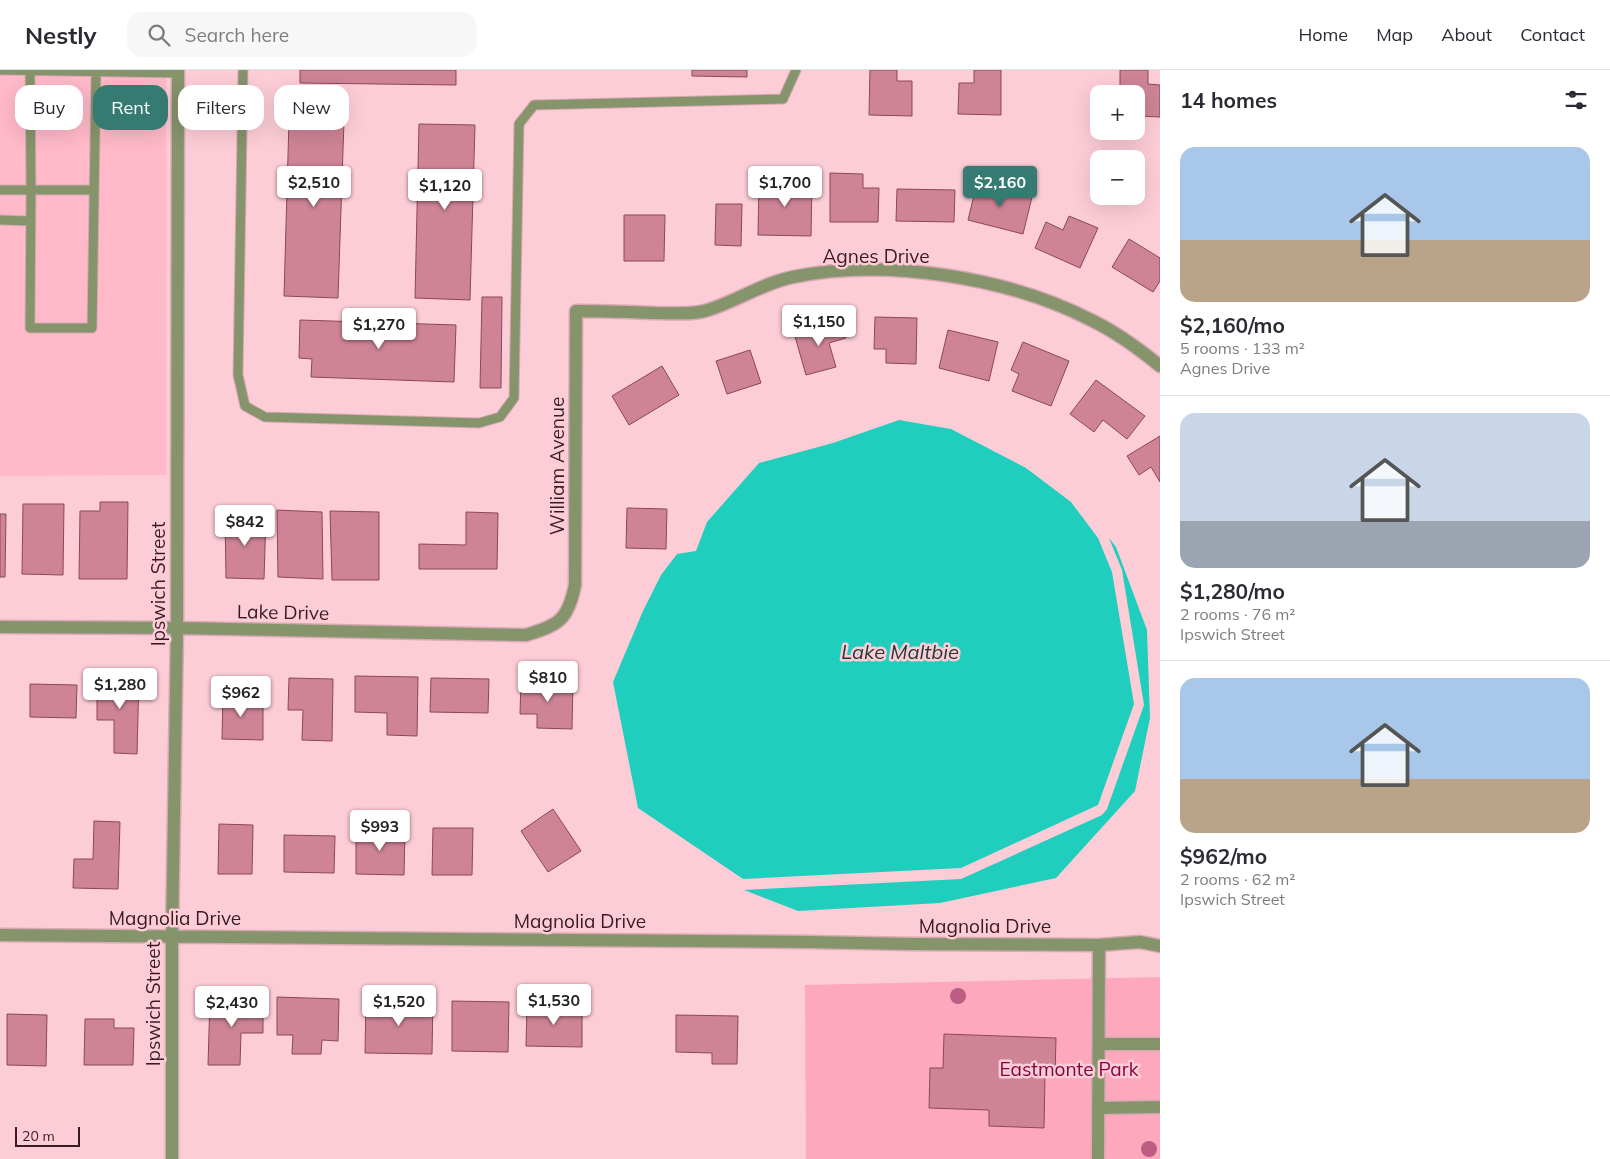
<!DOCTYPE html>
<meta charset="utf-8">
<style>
body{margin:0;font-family:Mulish,sans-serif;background:#f7f7f7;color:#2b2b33;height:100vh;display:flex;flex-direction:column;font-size:19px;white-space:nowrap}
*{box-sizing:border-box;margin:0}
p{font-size:16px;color:#7c7c81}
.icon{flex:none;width:28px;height:28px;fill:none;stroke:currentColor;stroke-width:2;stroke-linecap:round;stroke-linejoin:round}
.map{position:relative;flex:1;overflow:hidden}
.drawer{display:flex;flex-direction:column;background:#fff;width:450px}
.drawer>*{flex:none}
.guide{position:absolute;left:15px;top:15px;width:475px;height:45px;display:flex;gap:10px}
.tools{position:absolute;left:1090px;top:15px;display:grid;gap:10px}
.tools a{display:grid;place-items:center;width:55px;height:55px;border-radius:10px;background:#fff;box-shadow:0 5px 20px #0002;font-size:25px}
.scale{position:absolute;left:15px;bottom:12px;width:65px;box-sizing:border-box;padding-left:5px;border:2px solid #381b23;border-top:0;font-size:14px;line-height:18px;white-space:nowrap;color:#381b23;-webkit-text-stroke:4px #fdcdd7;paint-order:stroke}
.price{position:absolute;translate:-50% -42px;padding:0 11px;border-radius:5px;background:#fff;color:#222;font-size:16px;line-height:32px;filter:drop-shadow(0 1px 2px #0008)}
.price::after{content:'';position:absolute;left:50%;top:30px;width:15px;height:11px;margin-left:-8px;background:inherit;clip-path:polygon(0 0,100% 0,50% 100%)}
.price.active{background:#357b72;color:#fff}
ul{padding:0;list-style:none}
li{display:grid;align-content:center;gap:10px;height:265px;padding:0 20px}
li+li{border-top:1px solid #e1e1e2}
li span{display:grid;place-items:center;height:155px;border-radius:15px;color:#555}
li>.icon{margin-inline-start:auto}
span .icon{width:90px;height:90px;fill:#fffc;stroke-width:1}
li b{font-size:21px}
h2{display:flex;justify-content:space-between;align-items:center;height:60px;padding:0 20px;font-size:21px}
.tag{padding:0 18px;border-radius:15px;background:#fff;box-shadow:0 5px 20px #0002;font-size:18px;line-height:45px}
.tag.active{background:#357b72;color:#fff}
header{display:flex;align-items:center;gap:30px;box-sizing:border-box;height:70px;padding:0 25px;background:#fff;border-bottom:1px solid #e1e1e2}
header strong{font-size:24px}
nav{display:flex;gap:28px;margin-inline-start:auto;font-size:18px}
.search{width:350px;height:45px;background:#f7f7f7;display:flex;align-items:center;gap:12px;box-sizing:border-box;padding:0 18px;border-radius:15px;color:#7c7c81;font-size:19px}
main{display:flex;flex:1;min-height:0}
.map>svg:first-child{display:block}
</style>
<header>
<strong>Nestly</strong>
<div class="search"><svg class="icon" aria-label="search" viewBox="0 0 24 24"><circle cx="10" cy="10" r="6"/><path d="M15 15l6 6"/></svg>Search here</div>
<nav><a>Home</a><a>Map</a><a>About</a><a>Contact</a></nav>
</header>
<main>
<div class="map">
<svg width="1160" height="1089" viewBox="0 0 1160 1089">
<rect width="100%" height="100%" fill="#fdcdd7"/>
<path fill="#ffb9c9" d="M0,0H166V405L0,406Z"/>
<path fill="#fda8bc" d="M1160,907V1089H806L805,915Z"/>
<path fill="#1fcebd" d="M899,350L951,359L1026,398L1071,432L1098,468L1112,502L1134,634L1098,735L961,798L743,809L638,738L613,612L643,541L661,505L677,484L696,481L707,452L759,393L833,373Z
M1109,468L1116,477L1147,560L1150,648L1135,721L1056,808L940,833L798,841L744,820L961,809L1102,745L1107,739L1144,635L1122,500Z"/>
<path fill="#ce8496" stroke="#8b4759" d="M300,0H456V15L300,13Z
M692,0H747V7L692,6Z
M870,0H897V11H912V46L869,45Z
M974,0H1001V45L958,44L959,13H974Z
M1120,0H1148V14L1160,15V47L1136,46V24H1120Z
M289,50L344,51L338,228L284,226Z
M419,54L475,55L470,230L415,228Z
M830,103L863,104V118H879L878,152H830Z
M759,110H812L811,166L758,165Z
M977,113L1032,127L1023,164L968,150Z
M897,119L955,120L954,152L896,151Z
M716,134H742L741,176L715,175Z
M624,145H665L664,191H624Z
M1069,146L1098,158L1080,198L1035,178L1046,152L1063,160Z
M1129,169L1160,188V211L1153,222L1112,197Z
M482,227H502L501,318H480Z
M875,247L917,248L916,294L886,293V279H874Z
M300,250L456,255L454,312L311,307L312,289L299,288Z
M841,251L846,268L829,273L836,297L806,305L794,263Z
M948,260L998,272L989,311L939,298Z
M1023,272L1069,291L1051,336L1012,321L1019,304L1011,300Z
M750,280L761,313L727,324L716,291Z
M662,296L679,325L629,355L612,326Z
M1096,310L1145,346L1127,369L1103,350L1094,362L1070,344Z
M1160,366V412L1151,397L1139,405L1127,386Z
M100,432H128L127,509H79L80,441H100Z
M23,434H64L63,505L22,504Z
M627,438L667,439L666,479L626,478Z
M277,440L322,442L323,509L278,507Z
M330,441L379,442V510H332Z
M466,442L498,443L497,499H419V474L466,475Z
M0,444H6L5,507H0Z
M225,445L266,446L264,509L226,508Z
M355,606L418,607L417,666L387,665V643L355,642Z
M97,607H139L137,684L114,683V650H97Z
M289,608L333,609L332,671L302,670L303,640H288Z
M431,608L489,609L488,643L430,642Z
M521,610L573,611L572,659L537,658V644H520Z
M30,614L77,615L76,648L30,647Z
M223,622H251V637H263V670L222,669Z
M553,739L581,781L548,802L521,761Z
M94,751L120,752L118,819L73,818L74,789H93Z
M219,754L253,755L252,804H218Z
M433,758H473L472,805H432Z
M356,760L405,761L404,805L356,804Z
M284,765L335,766L334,803L284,802Z
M277,927L339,929L338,971L322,970L321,984H292L293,965H277Z
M210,928L263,929V963H241L240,995H208Z
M366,930L433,931L432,984L365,983Z
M452,931L509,932L508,982L452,981Z
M527,934L582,935V977L526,976Z
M7,944L47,945L46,996L7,995Z
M676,945L738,946L737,994H712V983L676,982Z
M85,949H114V958H134L133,995H84Z
M944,964L1056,968L1055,1006H1045L1044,1058L989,1056V1040L929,1038L930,998H943Z"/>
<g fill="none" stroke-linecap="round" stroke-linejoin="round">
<defs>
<path id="service" d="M0,0L178,3
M243,0L238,305L245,336L265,347L479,353L500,347L514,328L519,54L534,35L783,29L796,0
M30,1L31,120L30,258H92L96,2
M0,120H94
M0,150L31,151"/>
<path id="minor" d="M0,557L177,558L526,565C559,555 568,550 575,515L576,241C603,241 629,242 656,243C671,243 694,245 708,240C737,231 763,213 793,207C885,188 1007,207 1091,250C1116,262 1138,278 1160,296
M0,865L808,872L911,874L1099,875L1140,872L1160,876
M1099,974H1160
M1098,1038L1160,1037
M172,1089V867L177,558L178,0
M1098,1089L1099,875"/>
</defs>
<use href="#service" stroke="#d6a9b3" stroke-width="11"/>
<use href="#minor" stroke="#d6a9b3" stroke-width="15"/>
<use href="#service" stroke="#86946c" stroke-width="9"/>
<use href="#minor" stroke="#86946c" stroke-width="12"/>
</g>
<g fill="#bd5d83">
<circle cx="958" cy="926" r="8"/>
<circle cx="1149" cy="1079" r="8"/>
</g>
<g text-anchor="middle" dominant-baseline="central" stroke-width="5" stroke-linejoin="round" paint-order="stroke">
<g font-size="19" fill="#381b23" stroke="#fdcdd7">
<text x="876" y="186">Agnes Drive</text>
<text transform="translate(557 396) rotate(-90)">William Avenue</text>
<text transform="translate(158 514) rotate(-90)">Ipswich Street</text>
<text transform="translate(283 542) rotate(1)">Lake Drive</text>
<text x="175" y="848">Magnolia Drive</text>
<text x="580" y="851">Magnolia Drive</text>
<text x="985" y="856">Magnolia Drive</text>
<text transform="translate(153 934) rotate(-90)">Ipswich Street</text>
</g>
<g font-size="19" fill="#89023f" stroke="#fdcdd7">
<text x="1069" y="999">Eastmonte Park</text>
</g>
<g font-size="20" font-style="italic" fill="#203a36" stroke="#fdcdd7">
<text x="900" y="581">Lake Maltbie</text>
</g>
</g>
</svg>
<div class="tools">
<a>+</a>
<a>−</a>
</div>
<div class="scale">20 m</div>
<b class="price" style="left:314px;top:138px">$2,510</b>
<b class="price" style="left:785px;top:138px">$1,700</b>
<b class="price active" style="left:1000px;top:138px">$2,160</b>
<b class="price" style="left:445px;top:141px">$1,120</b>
<b class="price" style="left:819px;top:277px">$1,150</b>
<b class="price" style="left:379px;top:280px">$1,270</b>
<b class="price" style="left:245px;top:477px">$842</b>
<b class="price" style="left:548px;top:633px">$810</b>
<b class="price" style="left:120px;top:640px">$1,280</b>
<b class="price" style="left:241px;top:648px">$962</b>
<b class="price" style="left:380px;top:782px">$993</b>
<b class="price" style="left:554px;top:956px">$1,530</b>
<b class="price" style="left:399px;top:957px">$1,520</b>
<b class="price" style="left:232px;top:958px">$2,430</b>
<div class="guide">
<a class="tag">Buy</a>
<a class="tag active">Rent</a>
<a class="tag">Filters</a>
<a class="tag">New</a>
</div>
</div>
<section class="drawer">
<h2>14 homes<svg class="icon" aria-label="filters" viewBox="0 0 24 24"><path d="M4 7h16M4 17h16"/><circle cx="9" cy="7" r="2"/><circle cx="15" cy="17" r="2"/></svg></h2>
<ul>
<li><span style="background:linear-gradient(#a9c7e8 60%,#b9a48a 0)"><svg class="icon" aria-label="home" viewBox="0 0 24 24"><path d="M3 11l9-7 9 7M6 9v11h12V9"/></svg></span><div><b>$2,160/mo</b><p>5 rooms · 133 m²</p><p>Agnes Drive</p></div></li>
<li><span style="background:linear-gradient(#c9d6e8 70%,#9aa5b1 0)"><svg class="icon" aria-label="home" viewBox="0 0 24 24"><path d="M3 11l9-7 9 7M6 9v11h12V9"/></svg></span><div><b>$1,280/mo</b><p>2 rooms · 76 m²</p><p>Ipswich Street</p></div></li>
<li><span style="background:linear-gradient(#a9c7e8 65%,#b9a48a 0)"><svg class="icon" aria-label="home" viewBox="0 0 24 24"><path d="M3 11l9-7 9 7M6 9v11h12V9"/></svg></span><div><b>$962/mo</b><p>2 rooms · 62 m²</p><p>Ipswich Street</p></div></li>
</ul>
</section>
</main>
